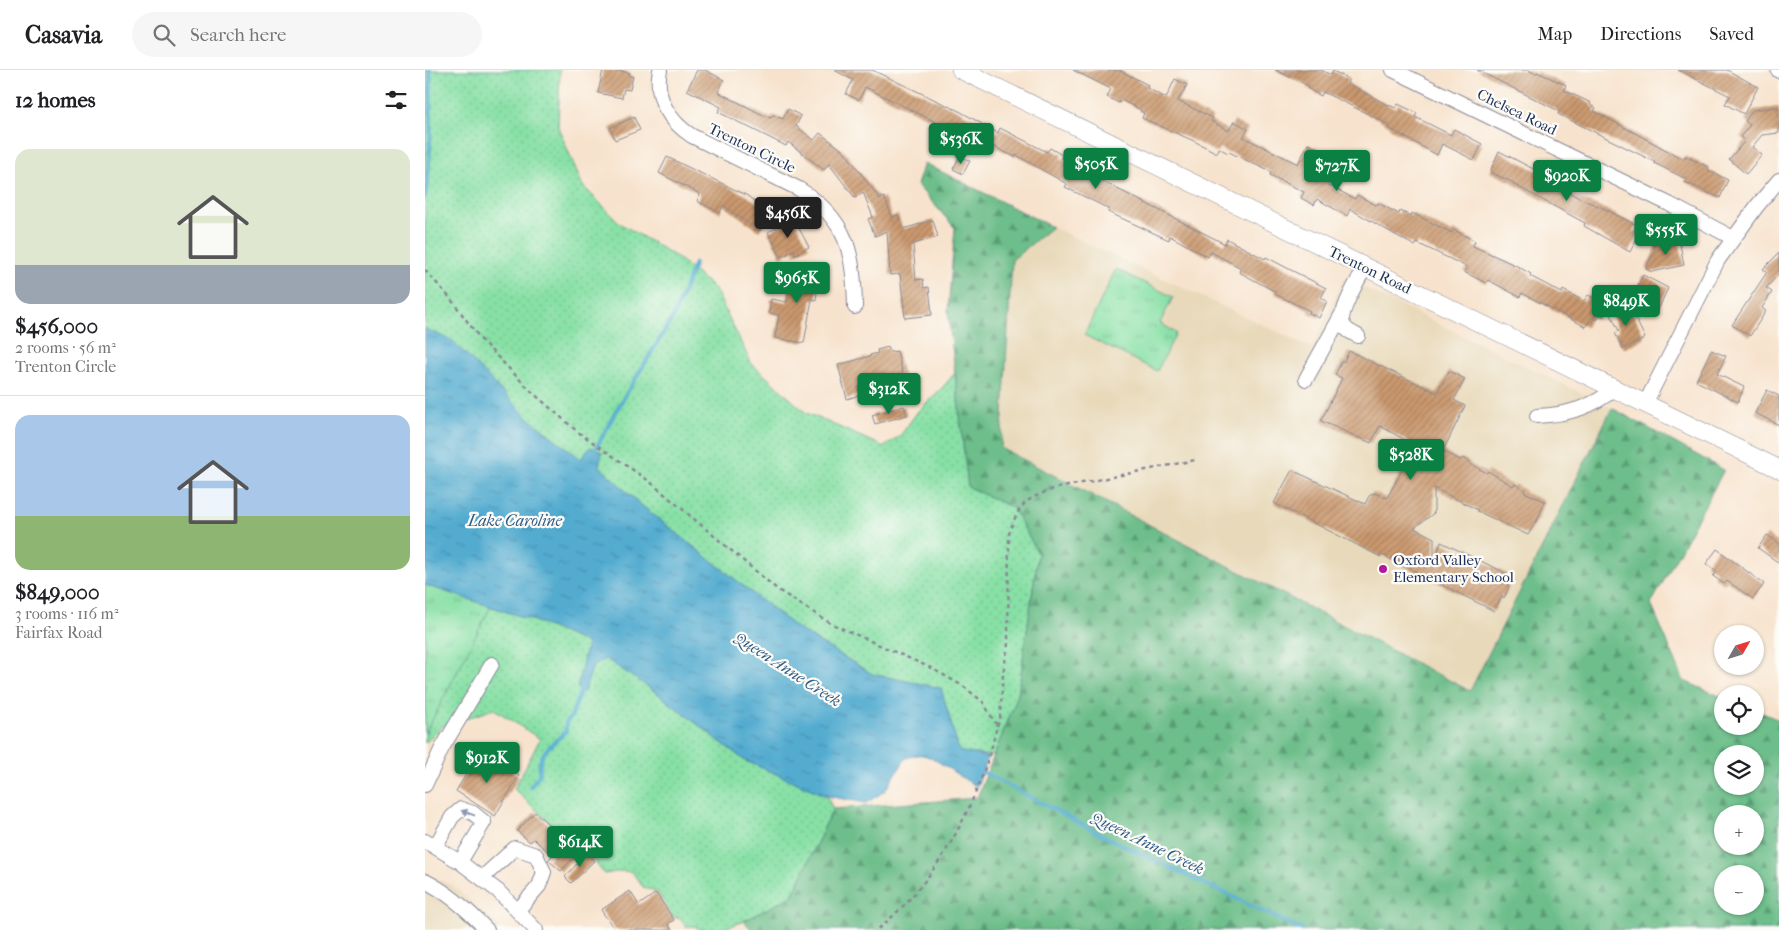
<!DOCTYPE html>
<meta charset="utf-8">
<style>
body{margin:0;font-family:"IM FELL French Canon",serif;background:#f6f6f6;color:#202124;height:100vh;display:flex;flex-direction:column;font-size:19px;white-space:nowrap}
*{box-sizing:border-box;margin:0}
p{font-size:16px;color:#757577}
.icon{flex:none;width:28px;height:28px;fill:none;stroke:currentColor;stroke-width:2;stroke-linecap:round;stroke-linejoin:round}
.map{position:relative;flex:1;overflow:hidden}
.side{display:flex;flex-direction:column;background:#fff;width:425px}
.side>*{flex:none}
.needle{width:32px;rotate:51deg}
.fabs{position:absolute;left:1289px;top:555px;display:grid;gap:10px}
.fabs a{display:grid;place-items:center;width:50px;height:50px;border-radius:50%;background:#fff;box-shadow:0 1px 4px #0004;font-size:25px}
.price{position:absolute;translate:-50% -42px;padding:0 11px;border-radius:5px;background:#0b8043;color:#fff;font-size:16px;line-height:32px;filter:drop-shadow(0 1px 2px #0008)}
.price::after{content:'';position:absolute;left:50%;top:30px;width:15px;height:11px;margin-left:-8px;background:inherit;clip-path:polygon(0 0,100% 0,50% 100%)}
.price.on{background:#222;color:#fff}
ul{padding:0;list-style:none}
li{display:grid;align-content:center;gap:10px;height:265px;padding:0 15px}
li+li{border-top:1px solid #e0e0e0}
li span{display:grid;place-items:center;height:155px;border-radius:15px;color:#555}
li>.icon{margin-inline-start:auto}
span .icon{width:90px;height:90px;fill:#fffc;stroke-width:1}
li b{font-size:21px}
h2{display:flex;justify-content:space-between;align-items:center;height:60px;padding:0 15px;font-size:21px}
header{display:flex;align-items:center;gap:30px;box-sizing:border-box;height:70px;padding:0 25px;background:#fff;border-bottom:1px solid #e0e0e0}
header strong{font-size:24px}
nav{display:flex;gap:28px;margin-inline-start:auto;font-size:18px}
.search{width:350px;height:45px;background:#f6f6f6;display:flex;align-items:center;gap:12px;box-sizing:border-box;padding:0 18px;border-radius:28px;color:#757577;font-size:19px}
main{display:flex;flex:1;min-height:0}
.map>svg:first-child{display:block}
</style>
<header>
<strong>Casavia</strong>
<div class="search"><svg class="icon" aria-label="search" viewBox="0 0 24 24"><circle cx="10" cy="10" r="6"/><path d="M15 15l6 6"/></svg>Search here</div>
<nav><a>Map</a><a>Directions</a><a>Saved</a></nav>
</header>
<main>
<section class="side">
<h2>12 homes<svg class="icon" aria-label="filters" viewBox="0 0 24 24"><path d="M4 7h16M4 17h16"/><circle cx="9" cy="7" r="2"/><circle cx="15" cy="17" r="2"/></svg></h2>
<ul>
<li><span style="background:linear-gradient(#dfe7d0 75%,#9aa5b1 0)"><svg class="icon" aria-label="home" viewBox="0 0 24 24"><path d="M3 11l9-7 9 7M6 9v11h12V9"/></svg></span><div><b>$456,000</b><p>2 rooms · 56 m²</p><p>Trenton Circle</p></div></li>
<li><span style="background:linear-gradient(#a9c7e8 65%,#8fb573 0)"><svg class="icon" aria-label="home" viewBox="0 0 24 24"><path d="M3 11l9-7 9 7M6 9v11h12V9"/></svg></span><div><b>$849,000</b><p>3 rooms · 116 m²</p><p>Fairfax Road</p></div></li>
</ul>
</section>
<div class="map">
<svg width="1354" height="860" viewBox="0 0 1354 860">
<defs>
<pattern id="grass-dots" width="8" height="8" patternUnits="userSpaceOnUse" patternTransform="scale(1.25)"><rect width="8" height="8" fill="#87e0a5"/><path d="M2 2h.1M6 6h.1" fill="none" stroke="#74c090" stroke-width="1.8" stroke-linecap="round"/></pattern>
<pattern id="forest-firs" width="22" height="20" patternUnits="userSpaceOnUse" patternTransform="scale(1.25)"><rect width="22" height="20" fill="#6dbe8a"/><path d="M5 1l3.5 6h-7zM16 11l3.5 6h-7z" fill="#599b74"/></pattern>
<pattern id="park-tufts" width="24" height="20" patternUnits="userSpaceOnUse" patternTransform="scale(1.25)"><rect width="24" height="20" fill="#87e0a5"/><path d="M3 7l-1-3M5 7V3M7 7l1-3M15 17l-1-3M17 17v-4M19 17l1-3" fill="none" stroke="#74c090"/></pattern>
<pattern id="water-ripples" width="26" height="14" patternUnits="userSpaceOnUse" patternTransform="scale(1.25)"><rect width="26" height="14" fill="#53acd0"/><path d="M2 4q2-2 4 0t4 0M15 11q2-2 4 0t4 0" fill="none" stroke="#448cac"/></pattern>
<pattern id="building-hatch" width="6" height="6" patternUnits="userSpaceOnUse" patternTransform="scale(1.25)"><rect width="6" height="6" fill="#cb996e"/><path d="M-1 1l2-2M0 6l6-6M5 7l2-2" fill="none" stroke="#a47d5e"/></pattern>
</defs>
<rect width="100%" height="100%" fill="#fdfcf7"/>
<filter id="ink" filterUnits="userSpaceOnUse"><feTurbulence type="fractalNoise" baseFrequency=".02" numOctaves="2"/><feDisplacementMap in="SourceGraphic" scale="10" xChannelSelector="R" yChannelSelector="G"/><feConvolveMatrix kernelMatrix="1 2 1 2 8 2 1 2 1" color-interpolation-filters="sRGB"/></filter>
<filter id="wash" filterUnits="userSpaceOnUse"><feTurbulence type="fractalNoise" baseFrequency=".0096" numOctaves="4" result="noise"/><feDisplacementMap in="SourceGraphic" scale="20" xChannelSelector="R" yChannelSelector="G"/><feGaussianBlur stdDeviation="1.12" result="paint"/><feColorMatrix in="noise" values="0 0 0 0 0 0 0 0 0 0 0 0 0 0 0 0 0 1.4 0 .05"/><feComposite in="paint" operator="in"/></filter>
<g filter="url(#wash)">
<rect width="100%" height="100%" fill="#f7e3cd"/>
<path fill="#e8d9ba" d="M627,157L887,278L919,208L1187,338L1045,621L575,378L587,190Z
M0,804L27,815L77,860H0Z"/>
<path fill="url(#grass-dots)" stroke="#518882" d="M0,0H135L133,57L158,116L196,154L250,186L290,219L326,293L380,342L459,377L475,366L493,341L517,318L530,303L543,417L588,438L613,483L593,625L569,686L534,682L516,618L447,604L373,559L216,435L173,396L177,382L165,378L156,389L103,348L2,259H0Z
M0,515L110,551L163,573L159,622L168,595L181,588L232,623L319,690L402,726L408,739L367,826L319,851L295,860H275L270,856H261L254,847L249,848L232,822L218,817L207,802L197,801L179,804L161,780L155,781L89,719L115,669L69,639L18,656L0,673Z"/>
<path fill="url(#forest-firs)" stroke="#447674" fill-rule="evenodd" d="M499,93L627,157L587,190L576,378L1045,621L1187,338L1299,400L1226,534L1259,611L1297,627L1298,656H1330V640L1354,650V860H327L319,851L367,826L408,739L552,728L593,625L613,483L588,438L543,417L523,241L530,158L492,115ZM1298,684H1330V716H1298ZM1298,744H1330V776H1298ZM1298,804H1330V836H1298Z"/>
<path fill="url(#park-tufts)" stroke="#518882" d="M691,199L748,227L735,253L751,263L732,301L659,265Z
M0,515L66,536L0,664Z"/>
<path fill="url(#water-ripples)" stroke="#376e97" d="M0,259L28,271L103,348L156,389L165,377L177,382L174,396L216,435L373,559L447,604L516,618L534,681L563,687L552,716C537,710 510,686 497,685C492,684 486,687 481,688L460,721L441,733L402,726L319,690L232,623L181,589L168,595L159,622L152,618L162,573L110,551L0,515Z"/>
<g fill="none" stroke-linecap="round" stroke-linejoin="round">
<path stroke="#53acd0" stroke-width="4" d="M0,128C7,85 6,43 5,0
M169,382L192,339L248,247L270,193
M554,700L677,765L877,860
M105,717L115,704C111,682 129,674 141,661V653L146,647L156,620"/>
</g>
<g id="blocks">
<path fill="url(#building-hatch)" d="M178,0H192L205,3L204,6H208L205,20L199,19L197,28L173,23Z
M272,0H280L299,10L293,22L340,46L346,48L348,45L358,49L363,39L376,46L371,56L389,70L395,63L420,82L455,129L459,127L467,147L473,145L478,159L508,150L513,167L488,174L491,210L498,209L499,218L504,217L507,245L480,248L475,204L465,205L462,161L450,166L443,149L448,147L438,122L430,128L404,94L399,100L363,72L361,76L293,42L296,37L262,20Z
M409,0H447L536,42L573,63L575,58L622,82L625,78L637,85L636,88L674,107L673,109L800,174L802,169L840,189L841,187L864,199L901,218L896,228L902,231L894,248L884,243L885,241L850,224L851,222L814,202L816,198L786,182L783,187L745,166L744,170L683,142L684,139L640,117L642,114L591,85L590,87L557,71L556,74L536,63L530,73L518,67L523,58L440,17L434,30L421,24L428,10Z
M648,0H694L723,15L722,18L741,28L750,9L762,15L753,31L788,48L786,51L804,61L809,51L823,59L818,67L873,94L883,74L893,79L886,95L900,102L898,106L905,110L903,115L930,129L932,125L951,135L953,133L974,144L975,141L986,146L987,143L1027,163L1029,160L1050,171L1048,176L1092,196L1106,204L1105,206L1137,223L1138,220L1159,231L1163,225L1180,234L1172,250L1166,247L1161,257L1097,223L1095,227L1063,210L1061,213L1039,202L1042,197L992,173L990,176L925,139L922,146L892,129L889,135L876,128L879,122L845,105L846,102L804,82L803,83L794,78L792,83L769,71L717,48L719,43L715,41L716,40L696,30L694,33L682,27L686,19Z
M850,0H896L906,5L908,1L924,9L922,13L961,34L971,38L973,34L992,43L990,47L1026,65L1029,59L1057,74L1049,90L1017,74L1012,85L964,58L965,56L953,49L898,22L896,26L882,18L884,16Z
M1052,0H1103L1111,4L1112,2L1141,15L1139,20L1166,33L1165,35L1171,38L1169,41L1258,89L1260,86L1284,97L1283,100L1303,110L1295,128L1260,112L1261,109L1229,93L1230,92L1133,44L1134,41Z
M1253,0H1302L1333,17L1319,44L1300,34L1305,26Z
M1354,37V63L1337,65L1327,77L1337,85L1321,104L1304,89L1320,71L1315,67L1325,55L1320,51L1328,40Z
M209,47L215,60L190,70L185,58Z
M1074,81L1116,103L1114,106L1156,129L1178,138L1211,155L1208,161L1214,164L1205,182L1159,156L1160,153L1088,114L1089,113L1065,102Z
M535,86L545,91L538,104L528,99Z
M242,87L321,125L347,143L334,161L298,135L295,143L272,131L275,124L234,103Z
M369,149L384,177L369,185L370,180L356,187L343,162Z
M1254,169L1259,195L1227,202L1221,199L1230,179L1229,174Z
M1354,183V204L1341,218L1347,222L1337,238L1341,241L1325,266L1307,255L1342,202L1338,199Z
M368,194L395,198L391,230L387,229L379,273L350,268L354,245L344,243L346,229L362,232Z
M1218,205L1243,218L1233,240L1227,237L1224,243L1204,234Z
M1203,233L1220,268L1198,279L1190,263L1194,261L1181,234L1198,242Z
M463,277L465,282L472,281L478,305L433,317L435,325L422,329L413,295L446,286L445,285L453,283L452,280Z
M1286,280L1301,286L1292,304L1319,317L1313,332L1271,311Z
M924,281L1012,323L1024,301L1040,309L1029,330L1040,336L1018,381L1035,390L1037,388L1045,392V394L1062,403L1063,401L1088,416L1090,414L1100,420L1099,422L1120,431L1112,451H1111L1103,465L1052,441L1053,440L1009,418V443L989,458L1009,468V494L1016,472L1087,506L1082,515L1084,517L1079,528L1077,526L1069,541L957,485L956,487L849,433L867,400L940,434L944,426L949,423L962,428L982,391L975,388L984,372L955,356L946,373L896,351L917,308L910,305L917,291L919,292Z
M1342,320L1354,326V355L1330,343Z
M479,336L482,345L450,354L447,345Z
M1342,465L1354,473V493L1333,478Z
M1292,479L1339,514L1328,529L1302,511L1299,514L1288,506L1292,502L1281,494Z
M55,681L94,706L70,746L31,721Z
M110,742L154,782L136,801L123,790L127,786L109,769L105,772L92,761Z
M162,783L169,791L146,813L140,807Z
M205,821L214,835L231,823L249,850L243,854L247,860H190L176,840Z"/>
</g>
</g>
<g filter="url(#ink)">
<use href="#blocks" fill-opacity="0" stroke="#898996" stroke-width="1"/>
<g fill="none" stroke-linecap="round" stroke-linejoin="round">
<defs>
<path id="minor" d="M235,0C229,28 245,52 267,66L374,119C422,149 429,182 430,237
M968,0L1244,134L1308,168
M1353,0L1354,1
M933,266C927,263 920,260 918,254C913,242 934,209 940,197
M881,309L917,244
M1220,334L1293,190L1332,136L1354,110
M1112,346C1141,345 1167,338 1189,319
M0,715L17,678L67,594
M0,771L35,792L73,821L111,860
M10,777L27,747L36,739L48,743L59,752L35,792
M57,808L90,778L111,785L119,802L114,816L93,840
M0,811C24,823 44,841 62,860"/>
<path id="major" d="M536,0L1354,399"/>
</defs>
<use href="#minor" stroke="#898996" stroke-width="16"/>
<use href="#major" stroke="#898996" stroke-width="19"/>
<path stroke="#898996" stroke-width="2.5" stroke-dasharray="4 4" stroke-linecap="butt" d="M0,200L25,228L57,271L108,323L153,362L224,411L353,520L405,553L506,598L538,616L558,632L572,656C569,667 567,678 563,689C541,755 506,816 452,860
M572,656L575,649L578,604L583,574L584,464C594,434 599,430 628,419L770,390"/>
<use href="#minor" stroke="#fff" stroke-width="14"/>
<use href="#major" stroke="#fff" stroke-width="18"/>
</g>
<defs><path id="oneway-solid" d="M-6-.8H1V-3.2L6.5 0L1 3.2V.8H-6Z" transform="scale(1.25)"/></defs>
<use fill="#8d97ae" href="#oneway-solid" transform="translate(43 743) rotate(-160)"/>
</g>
<circle fill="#b5179e" stroke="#fdfcf7" stroke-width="2" cx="958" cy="499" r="5"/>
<g text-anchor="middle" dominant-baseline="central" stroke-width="4.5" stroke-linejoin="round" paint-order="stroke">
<g font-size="15" fill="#1b2f5e" stroke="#fdfcf7">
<text transform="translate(1092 42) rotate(26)">Chelsea Road</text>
<text transform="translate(327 78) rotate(26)">Trenton Circle</text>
<text transform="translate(945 200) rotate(26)">Trenton Road</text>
</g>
<g font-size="15" fill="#1b2f5e" stroke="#fdfcf7" text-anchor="start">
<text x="968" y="490">Oxford Valley<tspan x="968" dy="17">Elementary School</tspan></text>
</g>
<g font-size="16" font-style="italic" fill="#2f5b86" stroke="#fdfcf7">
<text x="90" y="450">Lake Caroline</text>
<text transform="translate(363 599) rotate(33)">Queen Anne Creek</text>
<text transform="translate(723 773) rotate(26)">Queen Anne Creek</text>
</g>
</g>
</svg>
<div class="fabs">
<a><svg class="needle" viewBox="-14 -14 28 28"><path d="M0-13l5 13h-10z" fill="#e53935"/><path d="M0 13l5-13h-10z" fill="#757577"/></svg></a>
<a><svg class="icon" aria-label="locate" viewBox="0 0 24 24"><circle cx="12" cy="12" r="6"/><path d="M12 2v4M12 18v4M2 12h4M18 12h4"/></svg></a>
<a><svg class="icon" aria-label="layers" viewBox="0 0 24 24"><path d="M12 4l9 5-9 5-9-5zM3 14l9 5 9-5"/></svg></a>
<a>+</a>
<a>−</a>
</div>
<b class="price" style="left:536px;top:95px">$536K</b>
<b class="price" style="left:671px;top:120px">$505K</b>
<b class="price" style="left:912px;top:122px">$727K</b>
<b class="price" style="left:1142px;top:132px">$920K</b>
<b class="price on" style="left:363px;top:169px">$456K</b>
<b class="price" style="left:1241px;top:186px">$555K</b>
<b class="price" style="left:372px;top:234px">$965K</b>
<b class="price" style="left:1201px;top:257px">$849K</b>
<b class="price" style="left:464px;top:345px">$312K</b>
<b class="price" style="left:986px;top:411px">$528K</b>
<b class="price" style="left:62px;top:714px">$912K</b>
<b class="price" style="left:155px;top:798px">$614K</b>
</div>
</main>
